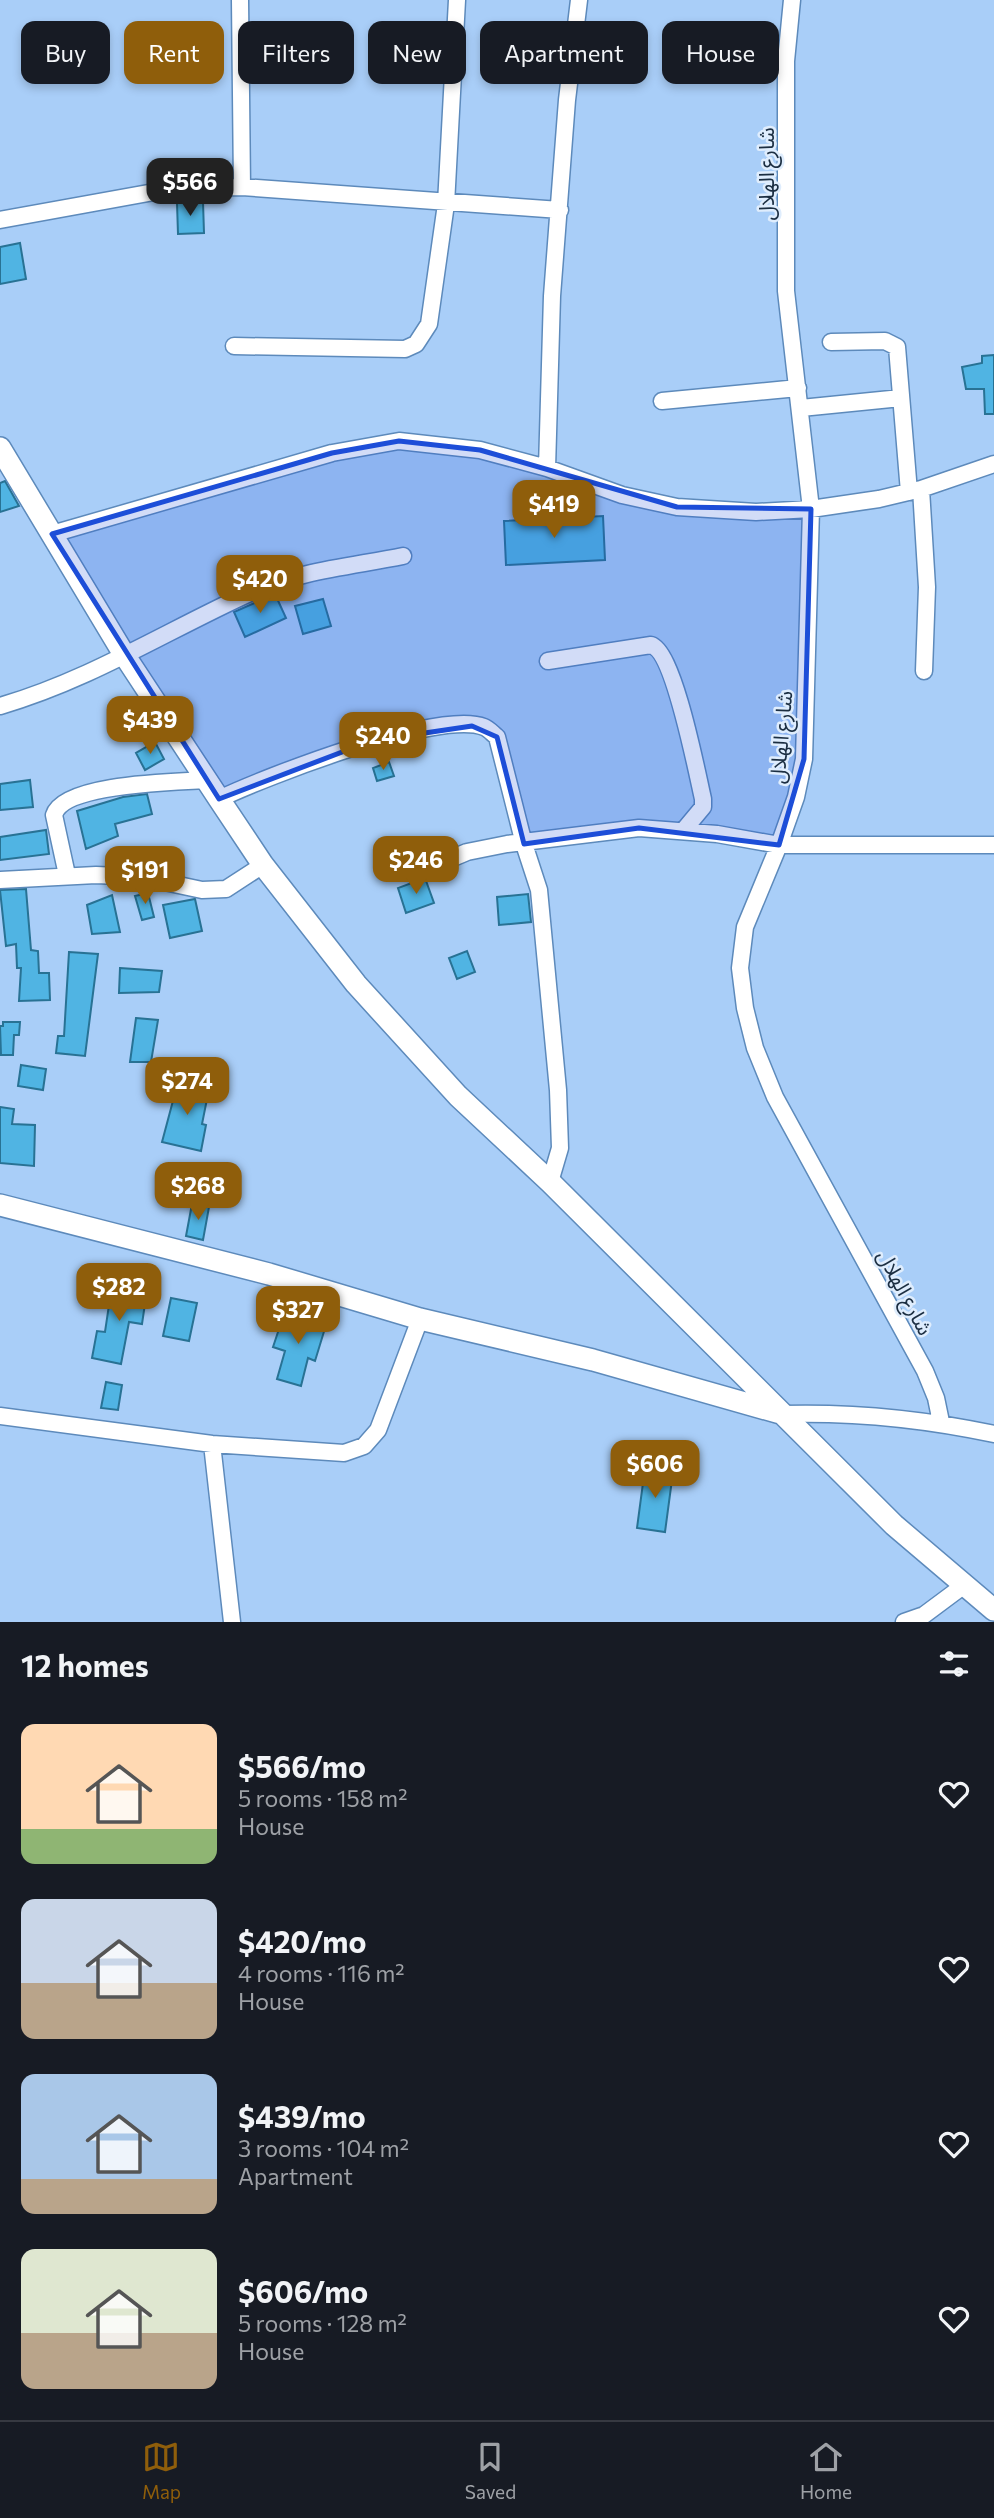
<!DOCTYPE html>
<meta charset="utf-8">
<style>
body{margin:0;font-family:Commissioner,"Noto Sans Arabic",sans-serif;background:#242831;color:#f1f3f6;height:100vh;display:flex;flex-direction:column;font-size:26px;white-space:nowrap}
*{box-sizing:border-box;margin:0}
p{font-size:23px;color:#9ea1a6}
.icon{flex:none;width:38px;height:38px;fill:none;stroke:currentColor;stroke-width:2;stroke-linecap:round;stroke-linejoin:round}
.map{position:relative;height:1622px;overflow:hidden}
.drawer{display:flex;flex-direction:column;background:#171b24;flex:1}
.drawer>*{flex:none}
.banner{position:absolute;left:21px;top:21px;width:952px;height:63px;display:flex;gap:14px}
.price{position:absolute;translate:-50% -60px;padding:0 16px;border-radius:14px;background:#8f5e0b;color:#fff;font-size:23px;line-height:46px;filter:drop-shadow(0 2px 4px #0008)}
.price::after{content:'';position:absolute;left:50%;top:42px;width:21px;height:16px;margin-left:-10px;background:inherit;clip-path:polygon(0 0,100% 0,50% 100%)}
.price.current{background:#222;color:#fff}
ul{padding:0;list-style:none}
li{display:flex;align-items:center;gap:21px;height:175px;padding:0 21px}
li span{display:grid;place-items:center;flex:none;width:196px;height:140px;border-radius:14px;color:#555}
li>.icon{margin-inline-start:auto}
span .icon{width:84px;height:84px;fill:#fffc;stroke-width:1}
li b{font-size:30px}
h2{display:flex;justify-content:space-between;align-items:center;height:84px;padding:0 21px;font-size:30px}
.chip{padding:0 24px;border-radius:14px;background:#171b24;box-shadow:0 4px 10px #0003;font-size:24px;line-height:63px}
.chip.current{background:#8f5e0b;color:#fff}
.dock{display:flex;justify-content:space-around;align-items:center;height:98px;border-top:2px solid #363941;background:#171b24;font-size:19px;color:#9ea1a6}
.dock a{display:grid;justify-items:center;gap:4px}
.dock .current{color:#8f5e0b}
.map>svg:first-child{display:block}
</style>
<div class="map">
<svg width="994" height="1622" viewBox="0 0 994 1622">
<rect width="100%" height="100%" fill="#a9cef8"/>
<path fill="#50b4e3" stroke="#287294" stroke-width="2" d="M203,202L204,233L178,234L177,203Z
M20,243L26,279L0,284V247Z
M994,355V414H985L984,389H966L962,367L982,363V356Z
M5,481L19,506L0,512V483Z
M603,516L605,560L506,565L504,521Z
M275,594L286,618L245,637L234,612Z
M323,599L331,626L303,634L295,606Z
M155,742L164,759L145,770L136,753Z
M389,762L394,776L377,781L373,768Z
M30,780L33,807L0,810V784Z
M147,794L152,814L115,824L118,836L86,849L77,811L123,797Z
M46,830L49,854L0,860V837Z
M425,878L434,903L406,913L398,888Z
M26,889L31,950L38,951L39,973H49L50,1000L19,1001L21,968H17L16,944L6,946L0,890Z
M148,893L154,917L142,920L135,896Z
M528,894L531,922L499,925L497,897Z
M112,895L120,932L92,934L87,905Z
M195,899L202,931L170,938L163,905Z
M467,951L475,972L457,979L449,958Z
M69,952L98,954L85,1056L56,1053L58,1036H64Z
M120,968L162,971L159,992L119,993Z
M136,1018L158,1020L151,1062H130Z
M3,1022H20L19,1035H14L13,1055H1L0,1026H3Z
M21,1065L46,1069L43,1090L18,1086Z
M178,1082L209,1089L202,1124L206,1125L201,1151L162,1142Z
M0,1107L14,1109L12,1124L35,1125L34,1166L0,1163Z
M192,1204L209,1207L203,1240L186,1236Z
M112,1285L147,1290L142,1324L129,1322L121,1364L92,1358L97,1331L105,1332Z
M171,1298L197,1303L189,1341L163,1336Z
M285,1311L326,1325L315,1361L308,1358L301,1386L277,1379L285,1351L273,1347Z
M106,1382L122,1385L118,1410L101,1408Z
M645,1468L673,1472L665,1532L637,1528Z"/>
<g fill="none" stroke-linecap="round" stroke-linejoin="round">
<defs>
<path id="minor" d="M240,0L242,187
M792,0L786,61V291L811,509L804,759L796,797L779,845L745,927L740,968L745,1008L755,1048L775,1097L925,1371L936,1398L941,1422
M0,220L176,188L242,187L560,210
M831,342L885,341L897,347L909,492
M234,346L405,349L416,344L429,324L446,204L457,0
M662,401L798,388
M801,408L901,398
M547,468L552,296L567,100L579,0
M921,489L927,587L924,671
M52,534L332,453L399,441L480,450L547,468L622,495L677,507L756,512L811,509L879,499L921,489L994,464
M548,661L651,645C674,652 697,773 703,799V807L683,831
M0,706C90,680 168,630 252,592C298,571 354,566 403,556
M219,799C265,777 439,709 484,727C489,729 493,734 497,737L524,844L539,890L558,1090L560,1148L550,1182
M436,865L467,852L507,844L639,828L717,834L779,845H994
M67,875L54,815C63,783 178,782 207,780
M0,880L96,875L141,877L202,890L226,889L263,865
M782,1414C854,1412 924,1419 994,1434
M0,1416L212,1444L344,1453L364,1446L378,1430L420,1319
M212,1444L232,1622
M904,1622L924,1615L963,1586"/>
<path id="tertiary" d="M0,448L125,656L219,799L263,865L356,984L458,1096L550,1182L894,1525L994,1610
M0,1205L269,1274L420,1319L593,1360L780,1413"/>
</defs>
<use href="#minor" stroke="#5d8abb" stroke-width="19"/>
<use href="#tertiary" stroke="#5d8abb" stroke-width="24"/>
<use href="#minor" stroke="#fff" stroke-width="16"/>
<use href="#tertiary" stroke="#fff" stroke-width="21"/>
</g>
<path fill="#1d4ed8" fill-opacity="0.2" stroke="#1d4ed8" stroke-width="5" stroke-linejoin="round" d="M399,441L480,450L677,507L811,509L804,759L779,845L639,828L524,844L497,737L472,726L371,741L219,799L52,534L332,453Z"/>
<g text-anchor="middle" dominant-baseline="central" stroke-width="5" stroke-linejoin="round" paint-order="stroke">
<g font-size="21" fill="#1b2e42" stroke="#dfedfd">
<text transform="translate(765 174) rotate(-90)">شارع الهلال</text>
<text transform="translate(780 737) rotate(-85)">شارع الهلال</text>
<text transform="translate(906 1292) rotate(62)">شارع الهلال</text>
</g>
</g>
</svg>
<b class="price current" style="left:190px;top:218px">$566</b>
<b class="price" style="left:554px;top:540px">$419</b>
<b class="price" style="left:260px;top:615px">$420</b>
<b class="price" style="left:150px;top:756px">$439</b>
<b class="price" style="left:383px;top:772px">$240</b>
<b class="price" style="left:416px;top:896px">$246</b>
<b class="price" style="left:145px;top:906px">$191</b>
<b class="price" style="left:187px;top:1117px">$274</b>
<b class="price" style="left:198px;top:1222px">$268</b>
<b class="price" style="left:119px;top:1323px">$282</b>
<b class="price" style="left:298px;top:1346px">$327</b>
<b class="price" style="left:655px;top:1500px">$606</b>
<div class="banner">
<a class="chip">Buy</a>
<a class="chip current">Rent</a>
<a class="chip">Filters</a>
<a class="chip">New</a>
<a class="chip">Apartment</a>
<a class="chip">House</a>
</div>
</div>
<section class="drawer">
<h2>12 homes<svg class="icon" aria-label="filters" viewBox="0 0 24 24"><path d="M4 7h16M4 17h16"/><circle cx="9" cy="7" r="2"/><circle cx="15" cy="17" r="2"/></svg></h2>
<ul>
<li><span style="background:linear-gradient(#ffd9b3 75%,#8fb573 0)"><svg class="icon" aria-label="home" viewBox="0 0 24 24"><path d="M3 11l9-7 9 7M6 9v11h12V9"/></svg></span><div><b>$566/mo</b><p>5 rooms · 158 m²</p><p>House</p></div><svg class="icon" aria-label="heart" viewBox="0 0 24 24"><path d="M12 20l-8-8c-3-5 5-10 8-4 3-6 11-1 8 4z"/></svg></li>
<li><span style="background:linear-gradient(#c9d6e8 60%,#b9a48a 0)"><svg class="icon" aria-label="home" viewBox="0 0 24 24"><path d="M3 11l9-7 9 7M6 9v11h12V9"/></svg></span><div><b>$420/mo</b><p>4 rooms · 116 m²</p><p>House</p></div><svg class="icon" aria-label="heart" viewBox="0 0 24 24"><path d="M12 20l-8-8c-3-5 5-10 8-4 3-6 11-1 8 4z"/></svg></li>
<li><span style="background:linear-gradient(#a9c7e8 75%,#b9a48a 0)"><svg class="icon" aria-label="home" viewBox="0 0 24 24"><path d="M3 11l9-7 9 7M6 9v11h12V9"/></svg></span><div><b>$439/mo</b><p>3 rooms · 104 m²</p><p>Apartment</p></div><svg class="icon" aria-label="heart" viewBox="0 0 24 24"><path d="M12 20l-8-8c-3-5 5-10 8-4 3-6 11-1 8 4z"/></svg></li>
<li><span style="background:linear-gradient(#dfe7d0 60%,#b9a48a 0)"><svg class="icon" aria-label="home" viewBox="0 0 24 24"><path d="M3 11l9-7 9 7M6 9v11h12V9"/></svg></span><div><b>$606/mo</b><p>5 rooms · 128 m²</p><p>House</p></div><svg class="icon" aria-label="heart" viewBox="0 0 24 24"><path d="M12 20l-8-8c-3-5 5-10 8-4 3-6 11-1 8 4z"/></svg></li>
</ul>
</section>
<nav class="dock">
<a class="current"><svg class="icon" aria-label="map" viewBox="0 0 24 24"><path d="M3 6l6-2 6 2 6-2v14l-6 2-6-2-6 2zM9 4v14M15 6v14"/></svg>Map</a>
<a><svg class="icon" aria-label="saved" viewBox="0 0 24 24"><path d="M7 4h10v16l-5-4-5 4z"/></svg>Saved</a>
<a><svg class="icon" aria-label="home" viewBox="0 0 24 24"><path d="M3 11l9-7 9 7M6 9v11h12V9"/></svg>Home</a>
</nav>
